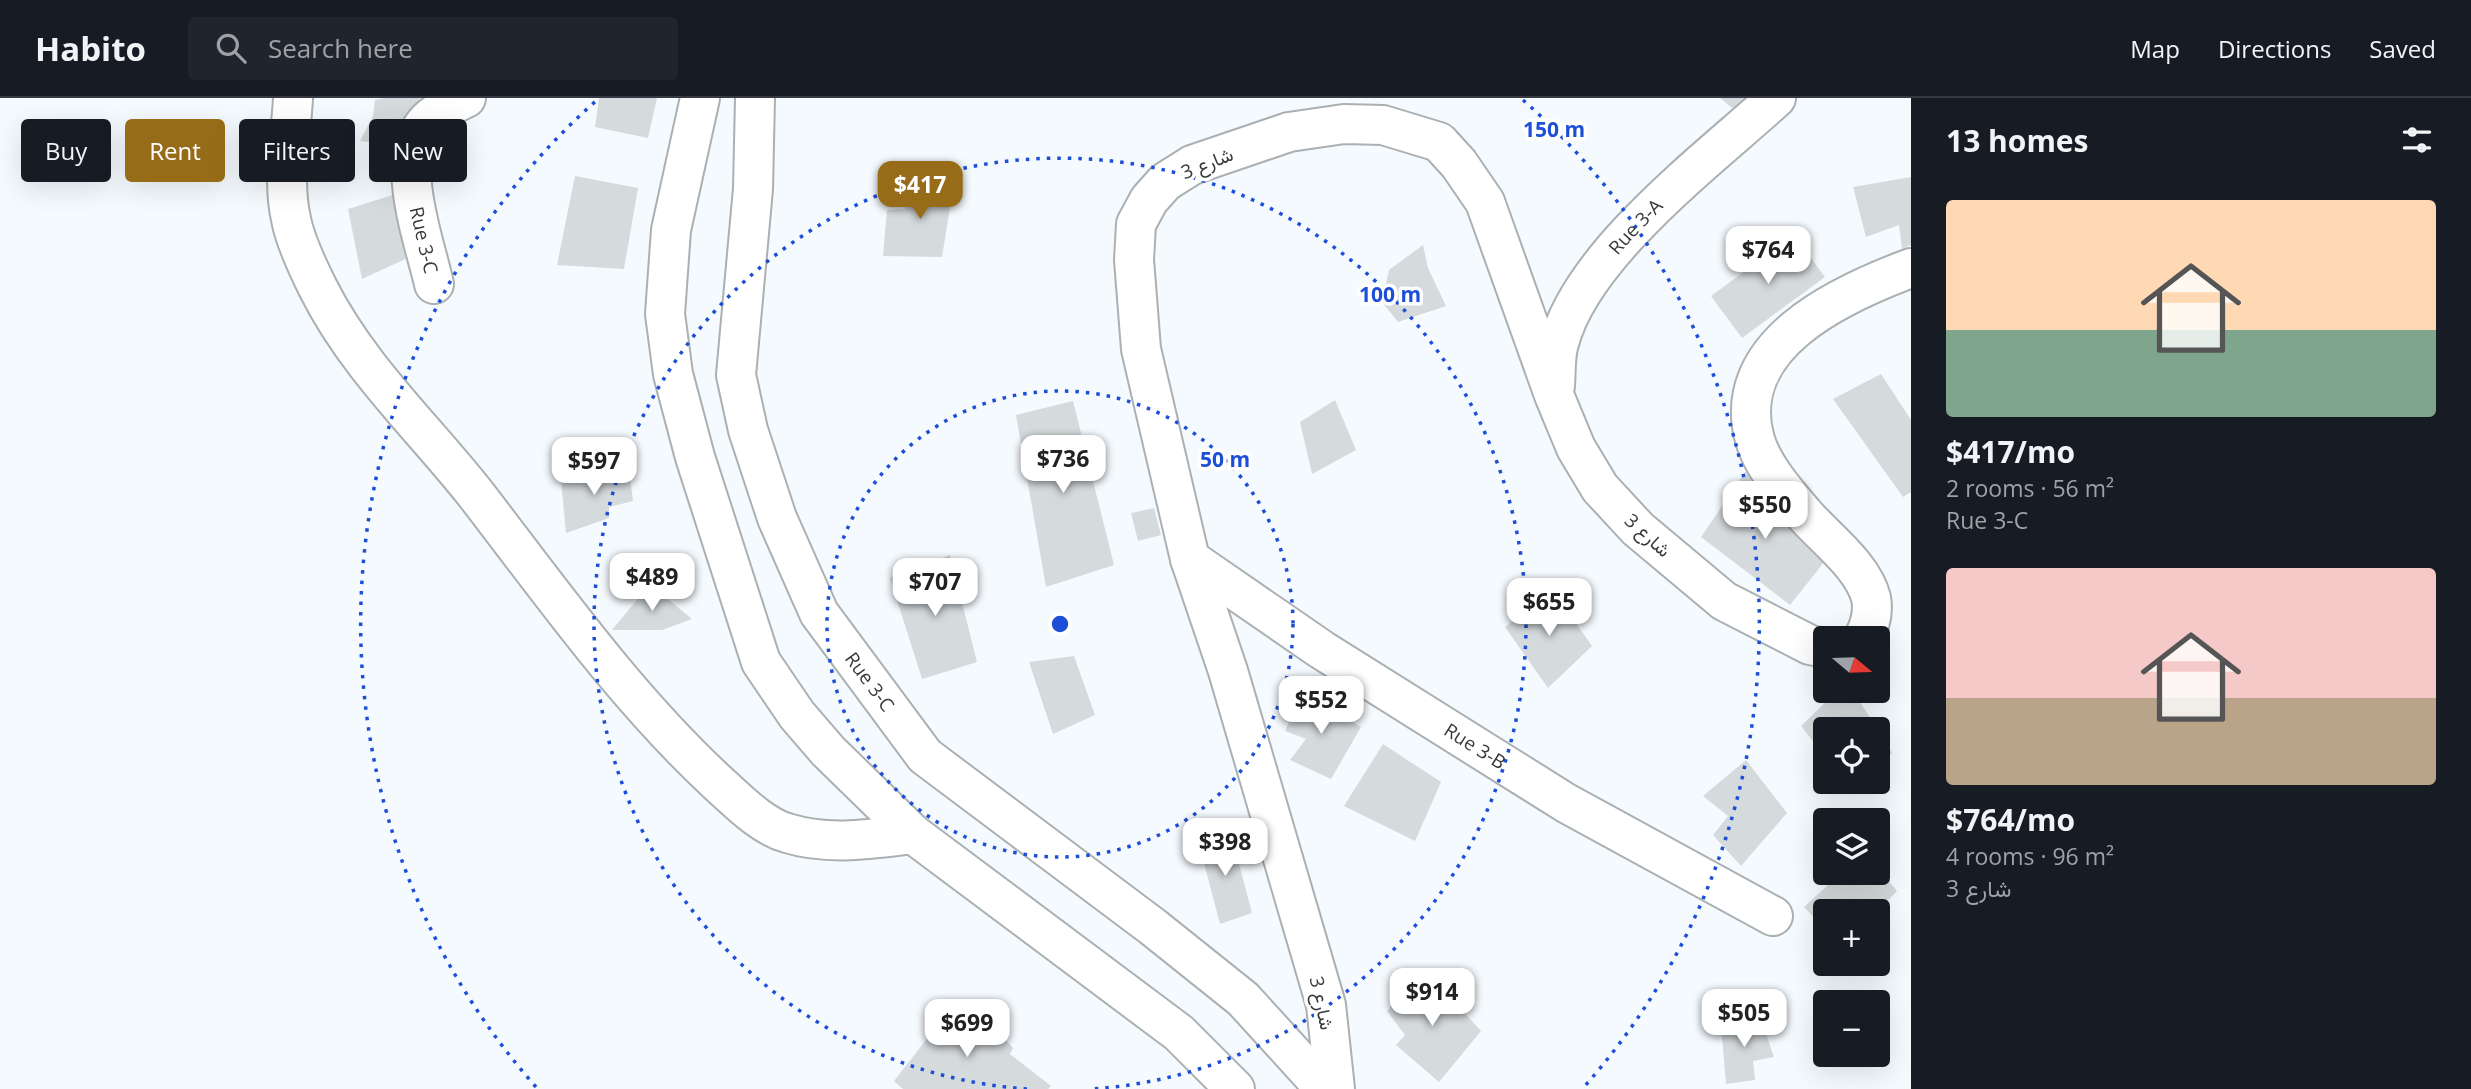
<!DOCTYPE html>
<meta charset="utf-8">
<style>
body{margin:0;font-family:"Open Sans",Vazirmatn,sans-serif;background:#20242c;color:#f1f3f6;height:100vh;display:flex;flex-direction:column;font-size:26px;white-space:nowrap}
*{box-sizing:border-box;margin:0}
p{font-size:23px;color:#9ea1a6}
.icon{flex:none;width:38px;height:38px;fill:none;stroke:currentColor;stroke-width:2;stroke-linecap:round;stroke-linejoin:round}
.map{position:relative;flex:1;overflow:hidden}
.panel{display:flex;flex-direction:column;background:#171b24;width:560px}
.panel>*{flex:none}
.hud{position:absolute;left:21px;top:21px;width:665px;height:63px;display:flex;gap:14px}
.needle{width:46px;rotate:109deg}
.tools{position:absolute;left:1813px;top:528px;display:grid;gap:14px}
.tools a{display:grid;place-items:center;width:77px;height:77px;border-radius:7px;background:#171b24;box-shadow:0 7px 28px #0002;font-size:35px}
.price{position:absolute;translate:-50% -60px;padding:0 16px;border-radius:14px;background:#fff;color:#222;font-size:23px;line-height:46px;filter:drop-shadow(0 2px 4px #0008)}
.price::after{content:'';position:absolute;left:50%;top:42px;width:21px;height:16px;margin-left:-10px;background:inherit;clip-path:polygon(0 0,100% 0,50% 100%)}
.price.current{background:#976c19;color:#fff}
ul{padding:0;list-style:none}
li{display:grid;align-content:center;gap:14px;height:371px;padding:0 35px}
li span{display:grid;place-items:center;height:217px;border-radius:7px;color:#555}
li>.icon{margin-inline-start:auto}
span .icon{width:126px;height:126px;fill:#fffc;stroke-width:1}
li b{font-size:30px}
h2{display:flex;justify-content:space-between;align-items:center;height:84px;padding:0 35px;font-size:30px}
.tag{padding:0 24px;border-radius:7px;background:#171b24;box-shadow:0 7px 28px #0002;font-size:24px;line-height:63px}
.tag.current{background:#976c19;color:#fff}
header{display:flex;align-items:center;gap:42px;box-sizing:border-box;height:98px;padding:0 35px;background:#171b24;border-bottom:2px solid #363941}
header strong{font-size:33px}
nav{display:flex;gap:38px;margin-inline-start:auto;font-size:24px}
.search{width:490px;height:63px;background:#20242c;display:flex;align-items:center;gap:18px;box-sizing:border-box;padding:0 24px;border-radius:7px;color:#9ea1a6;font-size:26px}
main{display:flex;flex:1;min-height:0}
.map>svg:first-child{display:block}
</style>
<header>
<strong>Habito</strong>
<div class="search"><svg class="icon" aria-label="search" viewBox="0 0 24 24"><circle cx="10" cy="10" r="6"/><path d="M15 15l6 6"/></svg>Search here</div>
<nav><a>Map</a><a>Directions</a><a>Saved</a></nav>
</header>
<main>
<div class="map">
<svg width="1911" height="991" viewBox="0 0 1911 991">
<rect width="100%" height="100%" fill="#f5fafe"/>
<path fill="#d5dadd" d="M383,0H420L407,49L360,43L373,18L375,2Z
M599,0H657L648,40L595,29Z
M1720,0H1754L1737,14Z
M575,78L638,90L624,171L557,167Z
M1911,79V147L1902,151L1899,127L1866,139L1853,89Z
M905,82L954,85L942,159L883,158L887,112L905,111Z
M402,94L414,157L362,181L348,111Z
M1794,137L1825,179L1742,240L1711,198Z
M1423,147L1428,170L1446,208L1398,224L1382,204L1389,172Z
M1881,276L1911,322V394L1903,399L1833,301Z
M1335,302L1356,352L1312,376L1300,324Z
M1073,303L1114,467L1046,489L1016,317Z
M629,371L633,403L609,409V420L566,435L561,382Z
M1746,373L1829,458L1790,507L1701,439Z
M1154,410L1161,437L1138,443L1131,415Z
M950,457L977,564L922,581L890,480Z
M650,486L692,521L662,532H612Z
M1552,491L1592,548L1548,590L1505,529Z
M1074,558L1095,617L1053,636L1029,564Z
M1837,593H1853L1878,632H1825V658L1801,628Z
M1302,594L1361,629L1331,681L1290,662L1306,641L1285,633Z
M1878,632L1892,655L1878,667Z
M1383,646L1441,684L1415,743L1344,708Z
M1746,662L1787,715L1741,768L1713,737L1728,718L1703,698Z
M1230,732L1252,815L1220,826L1199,746Z
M1878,770L1897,793L1877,814H1825V831L1804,809L1841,775H1878Z
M1418,875L1444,904L1450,899L1481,933L1439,984L1396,947L1405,937L1387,913Z
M954,906L990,925L1013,950L1010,956L1051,988L1048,991H903L894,983Z
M1760,918L1774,959L1753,963L1755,982L1726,986L1721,927Z"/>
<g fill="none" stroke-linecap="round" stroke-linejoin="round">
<defs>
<g id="minor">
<path d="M293,0C291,40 282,82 291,121C295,143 308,170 318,190C358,270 424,330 478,399C554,498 627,601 719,686C738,703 762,728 787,735C829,748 871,741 913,736"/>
<path d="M700,0L671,132L665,216L673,276L695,359L761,564L797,617L828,653L913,736L1179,935L1235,991"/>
<path id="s1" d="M755,0L753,91L736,277L748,332L777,420L819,515L925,658L1153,829L1243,901L1325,991"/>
<path d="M434,186C424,141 392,59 428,22C437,13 454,6 466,0"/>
<path id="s2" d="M1555,288C1556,274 1555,258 1559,245C1582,156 1709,61 1776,0"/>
<path id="s3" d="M1190,461L1322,552L1566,705L1773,818"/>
<path d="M1863,541C1870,528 1874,515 1871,500C1863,468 1826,441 1805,417C1787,396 1763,369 1755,342C1728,247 1841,196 1911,170"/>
<path d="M1335,991L1326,907L1228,573L1190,461L1141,251L1134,162L1136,126L1149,102L1165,84L1192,67L1289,34L1344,26L1383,27L1439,44L1459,66L1485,104L1554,297L1576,350L1600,390L1638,431L1724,503L1810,547L1825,550"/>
</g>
</defs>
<use href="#minor" stroke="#abb0b3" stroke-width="42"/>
<use href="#minor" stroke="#fff" stroke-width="38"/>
</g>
<g fill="none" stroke="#1d4ed8" stroke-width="3.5" stroke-dasharray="3.5 7">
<circle cx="1060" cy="526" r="233"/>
<path d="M1027 991A466 466 0 1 1 1093 991"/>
<path d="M536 989A699 699 0 0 1 597 2M1523 2A699 699 0 0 1 1584 989"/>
</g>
<g text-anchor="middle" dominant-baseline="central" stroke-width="7" stroke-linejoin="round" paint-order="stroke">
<g font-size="19" fill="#37393a" stroke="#fff">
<text transform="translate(1207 65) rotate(-22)">شارع 3</text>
<text stroke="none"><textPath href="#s2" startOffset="184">Rue 3-A</textPath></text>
<text transform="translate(424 142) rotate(77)">Rue 3-C</text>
<text transform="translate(1648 437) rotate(42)">شارع 3</text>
<text stroke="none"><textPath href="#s1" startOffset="616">Rue 3-C</textPath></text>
<text stroke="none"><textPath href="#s3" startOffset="341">Rue 3-B</textPath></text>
<text transform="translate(1322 905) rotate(78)">شارع 3</text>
</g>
</g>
<circle cx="1060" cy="526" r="10" fill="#1d4ed8" stroke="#fff" stroke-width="3.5"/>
<g font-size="21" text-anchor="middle" font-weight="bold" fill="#1d4ed8" stroke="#fff" stroke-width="7" stroke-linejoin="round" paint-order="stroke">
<text x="1554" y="39">150 m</text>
<text x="1390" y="204">100 m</text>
<text x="1225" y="369">50 m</text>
</g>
</svg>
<div class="tools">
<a><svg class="needle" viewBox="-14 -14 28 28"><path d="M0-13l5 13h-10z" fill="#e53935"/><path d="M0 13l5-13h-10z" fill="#9ea1a6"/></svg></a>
<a><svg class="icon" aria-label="locate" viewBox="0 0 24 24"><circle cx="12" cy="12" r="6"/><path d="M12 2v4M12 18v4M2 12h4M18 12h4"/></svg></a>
<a><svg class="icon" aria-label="layers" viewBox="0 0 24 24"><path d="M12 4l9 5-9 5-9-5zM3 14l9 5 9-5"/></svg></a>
<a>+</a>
<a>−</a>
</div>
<b class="price current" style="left:920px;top:123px">$417</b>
<b class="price" style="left:1768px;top:188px">$764</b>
<b class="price" style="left:1063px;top:397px">$736</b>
<b class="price" style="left:594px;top:399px">$597</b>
<b class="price" style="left:1765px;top:443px">$550</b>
<b class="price" style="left:652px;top:515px">$489</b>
<b class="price" style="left:935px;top:520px">$707</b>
<b class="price" style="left:1549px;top:540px">$655</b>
<b class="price" style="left:1321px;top:638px">$552</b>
<b class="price" style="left:1225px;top:780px">$398</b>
<b class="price" style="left:1432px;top:930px">$914</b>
<b class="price" style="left:1744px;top:951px">$505</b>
<b class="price" style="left:967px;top:961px">$699</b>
<div class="hud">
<a class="tag">Buy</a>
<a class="tag current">Rent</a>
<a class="tag">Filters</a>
<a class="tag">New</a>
</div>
</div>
<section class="panel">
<h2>13 homes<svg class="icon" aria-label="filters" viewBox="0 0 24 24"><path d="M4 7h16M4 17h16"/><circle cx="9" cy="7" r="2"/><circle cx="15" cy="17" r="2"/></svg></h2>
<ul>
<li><span style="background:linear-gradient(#ffd9b3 60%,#7fa58c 0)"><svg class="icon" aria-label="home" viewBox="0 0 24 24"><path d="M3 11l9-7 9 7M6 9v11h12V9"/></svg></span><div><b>$417/mo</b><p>2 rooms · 56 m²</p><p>Rue 3-C</p></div></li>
<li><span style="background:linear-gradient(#f6c9c9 60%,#b9a48a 0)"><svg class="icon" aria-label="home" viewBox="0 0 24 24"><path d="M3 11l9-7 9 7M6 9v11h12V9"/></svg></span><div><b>$764/mo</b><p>4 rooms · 96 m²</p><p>شارع 3</p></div></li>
</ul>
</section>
</main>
